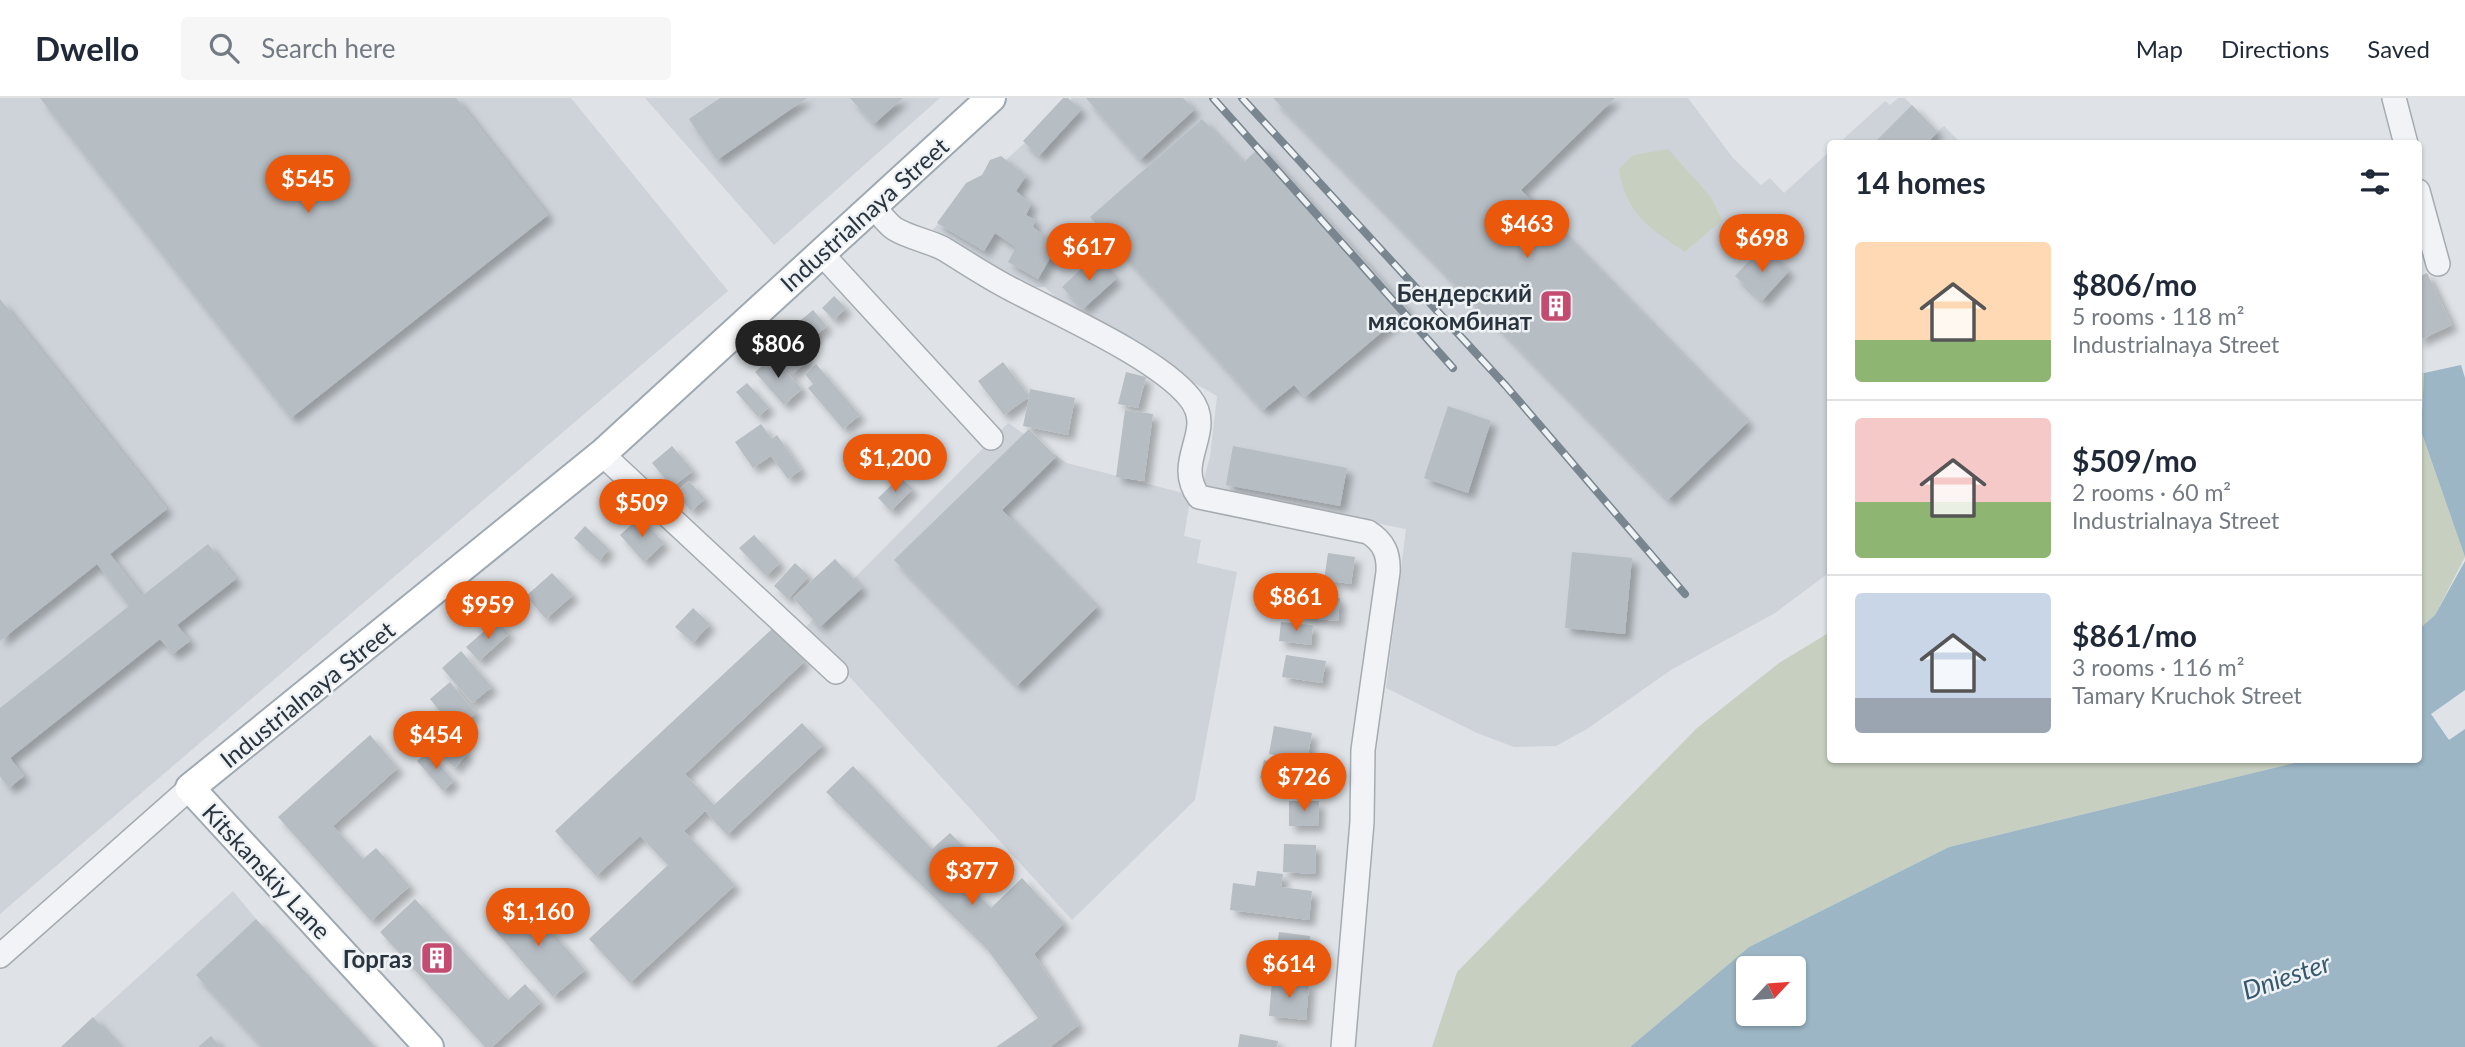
<!DOCTYPE html>
<meta charset="utf-8">
<style>
body{margin:0;font-family:Lato,sans-serif;background:#f6f6f7;color:#1f2937;height:100vh;display:flex;flex-direction:column;font-size:26px;white-space:nowrap}
*{box-sizing:border-box;margin:0}
p{font-size:23px;color:#747a83}
.icon{flex:none;width:38px;height:38px;fill:none;stroke:currentColor;stroke-width:2;stroke-linecap:round;stroke-linejoin:round}
.map{position:relative;flex:1;overflow:hidden}
.panel{position:absolute;left:1827px;top:42px;width:595px;height:623px;display:flex;flex-direction:column;background:#fff;border-radius:7px;box-shadow:0 2px 5px #0004}
.panel>*{flex:none}
.needle{width:46px;rotate:64deg}
.tools{position:absolute;left:1736px;top:858px;display:grid;gap:14px}
.tools a{display:grid;place-items:center;width:70px;height:70px;border-radius:7px;background:#fff;box-shadow:0 2px 5px #0004;font-size:35px}
.price{position:absolute;translate:-50% -60px;padding:0 16px;border-radius:24px;background:#ea580c;color:#fff;font-size:23px;line-height:46px;filter:drop-shadow(0 2px 4px #0008)}
.price::after{content:'';position:absolute;left:50%;top:42px;width:21px;height:16px;margin-left:-10px;background:inherit;clip-path:polygon(0 0,100% 0,50% 100%)}
.price.active{background:#222;color:#fff}
ul{padding:0;list-style:none}
li{display:flex;align-items:center;gap:21px;height:175px;padding:0 28px}
li+li{border-top:2px solid #e0e1e3}
li span{display:grid;place-items:center;flex:none;width:196px;height:140px;border-radius:7px;color:#555}
li>.icon{margin-inline-start:auto}
span .icon{width:84px;height:84px;fill:#fffc;stroke-width:1}
li b{font-size:30px}
h2{display:flex;justify-content:space-between;align-items:center;height:84px;padding:0 28px;font-size:30px}
header{display:flex;align-items:center;gap:42px;box-sizing:border-box;height:98px;padding:0 35px;background:#fff;border-bottom:2px solid #e0e1e3}
header strong{font-size:33px}
nav{display:flex;gap:38px;margin-inline-start:auto;font-size:24px}
.search{width:490px;height:63px;background:#f6f6f7;display:flex;align-items:center;gap:18px;box-sizing:border-box;padding:0 24px;border-radius:7px;color:#747a83;font-size:26px}
.map>svg:first-child{display:block}
</style>
<header>
<strong>Dwello</strong>
<div class="search"><svg class="icon" aria-label="search" viewBox="0 0 24 24"><circle cx="10" cy="10" r="6"/><path d="M15 15l6 6"/></svg>Search here</div>
<nav><a>Map</a><a>Directions</a><a>Saved</a></nav>
</header>
<div class="map">
<svg width="2465" height="949" viewBox="0 0 2465 949">
<defs>
<filter id="shadow"><feDropShadow dx="6" dy="6" stdDeviation="3.5" flood-color="#0004"/></filter>
</defs>
<rect width="100%" height="100%" fill="#dfe3e7"/>
<path fill="#cdd3d9" d="M0,0H571L728,193L0,816Z
M645,0H940L774,147Z
M1072,0H1688L1733,60L1761,87L1770,80L1784,95L1830,53V474L1775,515L1671,572L1587,631L1556,648L1514,649L1477,635L1386,590L1406,431L1201,391L1210,359L1217,298L1073,217L1045,189L1018,190L931,133Z
M1898,0H1905L1937,34L1944,28L1961,45L1838,46L1885,3L1890,7Z
M1008,325L1067,365L1191,397L1184,438L1201,442L1197,465L1237,474L1195,702L1072,822L805,530Z
M233,793L256,821L375,949H61Z"/>
<path fill="#c7d0c0" d="M1668,51L1711,99L1722,122L1685,154C1650,131 1625,115 1619,71L1633,57Z
M2418,275H2424L2421,333L2465,459L2435,517L2419,531Z
M1830,534V662H2307L1949,749L1749,849L1630,949H1432L1457,874L1697,630L1779,565Z"/>
<path fill="#9cb6c5" fill-rule="evenodd" d="M2461,267L2465,280V459L2421,333L2424,275Z
M2465,463V592L2431,616L2449,642L2465,631V949H1630L1749,849L1949,749L2307,662H2418L2419,531L2435,517ZM1748,870H1794V915H1748Z"/>
<path fill="#b6bdc3" filter="url(#shadow)" d="M40,0H456L548,117L291,320Z
M720,0H807L717,62L689,21Z
M850,0H903L874,26Z
M1063,0H1068L1081,12L1039,58L1023,43Z
M1086,0H1183L1194,12L1140,62Z
M1273,0H1615L1521,92L1748,324L1668,402Z
M1912,7L1938,34L1926,46H1873Z
M1202,21L1243,65L1261,48L1408,212L1305,299L1294,287L1263,312L1090,119Z
M1001,58L1026,78L1016,93L1031,106L1026,117L1035,122L1033,129L1057,148L1038,181L1008,164L1016,149L995,135L984,153L937,125L966,85L982,77L990,62Z
M1762,149L1789,173L1762,203L1735,178Z
M1095,158L1116,181L1083,211L1062,189Z
M2427,175L2452,227L2418,243V179Z
M834,198L846,210L834,222L822,210Z
M0,201L167,411L110,456L142,498L208,446L236,481L177,527L190,543L173,556L160,541L10,660L24,678L9,690L0,678V610L129,508L97,466L0,543Z
M813,212L827,228L803,248L789,232Z
M786,235L809,262L792,276L769,249Z
M773,258L802,291L784,307L755,274Z
M1003,264L1029,298L1030,291L1075,300L1068,337L1023,328L1029,299L1004,317L978,283Z
M816,266L860,317L843,331L808,290L813,286L805,276Z
M1126,274L1146,279L1138,310L1118,306Z
M747,285L769,309L758,319L736,294Z
M1448,308L1491,323L1468,395L1424,380Z
M1125,312L1153,316L1144,383L1116,379Z
M761,326L772,341L777,337L801,372L788,381L771,358L753,370L735,344Z
M1029,331L1056,359L1002,412L1097,509L1017,588L894,462Z
M672,348L693,373L672,389L652,365Z
M1233,348L1347,370L1340,408L1226,387Z
M900,379L913,391L891,413L878,400Z
M689,383L705,401L691,413L676,395Z
M640,419L664,445L644,464L620,437Z
M585,428L609,451L599,463L574,440Z
M754,437L780,465L766,478L739,450Z
M1572,454L1632,460L1625,536L1565,530Z
M1328,455L1355,459L1351,486L1324,482Z
M835,461L862,490L820,529L793,500Z
M795,465L809,478L788,501L774,488Z
M552,475L573,497L546,521L526,498Z
M1300,496L1340,500L1338,523L1298,519Z
M693,510L710,526L693,545L675,529Z
M497,522L509,536L479,563L466,549Z
M1281,524L1313,527L1311,547L1279,543Z
M773,530L805,563L685,676L714,707L802,625L823,647L727,737L705,713L684,733L735,787L630,885L589,841L668,767L640,738L596,778L555,733Z
M461,553L492,589L472,605L442,570Z
M1286,557L1326,563L1322,585L1282,579Z
M450,584L476,615L455,632L430,601Z
M425,616L468,655L455,670L412,631Z
M1274,628L1312,635L1307,663L1269,656Z
M370,637L398,670L333,728L363,761L376,750L410,788L371,823L278,719Z
M428,653L454,683L443,693L417,663Z
M1264,662L1298,669L1294,687L1260,680Z
M853,668L932,751L950,735L981,766L964,782L991,810L1022,780L1064,825L1034,856L1079,927L1050,949H996L1038,920L987,851L826,694Z
M1289,703H1319L1318,728H1289Z
M1284,746L1316,747L1315,776L1283,774Z
M1257,773L1283,776L1281,789L1312,793L1309,822L1230,812L1233,785L1255,788Z
M415,801L508,902L525,886L541,904L492,949H485L380,834Z
M524,801L585,872L553,899L492,829Z
M256,821L375,949H263L196,877Z
M1279,834L1310,838L1307,868L1275,864Z
M1272,883L1309,886L1306,922L1269,918Z
M93,919L120,949H61Z
M1240,936L1278,943L1277,949H1238Z
M211,938L221,949H198Z"/>
<g fill="none" stroke-linecap="round" stroke-linejoin="round">
<defs>
<path id="minor" d="M2394,0L2406,46
M2418,93L2438,166
M873,108C880,115 887,126 895,131C910,140 929,143 944,151C967,165 989,180 1013,192C1060,217 1158,260 1190,300C1217,334 1172,362 1199,399L1368,434C1384,444 1389,456 1388,474L1363,652L1362,724L1343,949
M821,155L991,340
M602,356L836,574
M0,858L190,690"/>
<path id="major" d="M429,949L190,690L602,356L991,0"/>
</defs>
<use href="#minor" stroke="#a5abb1" stroke-width="26"/>
<use href="#major" stroke="#9fa9b2" stroke-width="32"/>
<use href="#minor" stroke="#f1f3f6" stroke-width="23"/>
<use href="#major" stroke="#fff" stroke-width="28"/>
<defs>
<path id="rail" d="M1213,0L1453,270
M1242,0L1506,288L1685,496"/>
</defs>
<use href="#rail" stroke="#79858f" stroke-width="8"/>
<use href="#rail" stroke="#eef2f5" stroke-width="5" stroke-dasharray="16" stroke-linecap="butt"/>
</g>
<defs>
<symbol id="building-square" viewBox="-11 -11 22 22"><rect x="-9" y="-9" width="18" height="18" rx="4" fill="#c44c71" stroke="#eef2f5"/><path d="M-4-6H4V6H1V3H-1V6H-4ZM-2.5-4.3h1.7v1.8h-1.7ZM.8-4.3h1.7v1.8H.8ZM-2.5-1h1.7V.8h-1.7ZM.8-1h1.7V.8H.8Z" fill="#fff"/></symbol>
</defs>
<g fill-rule="evenodd">
<use href="#building-square" x="1537" y="189" width="38" height="38"/>
<use href="#building-square" x="418" y="841" width="38" height="38"/>
</g>
<g text-anchor="middle" dominant-baseline="central" stroke-width="5" stroke-linejoin="round" paint-order="stroke">
<g font-size="24" fill="#29333d" stroke="#eef2f5">
<text transform="translate(864 116) rotate(-42)">Industrialnaya Street</text>
<text transform="translate(307 596) rotate(-39)">Industrialnaya Street</text>
<text transform="translate(267 773) rotate(47)">Kitskanskiy Lane</text>
</g>
<g font-size="24" font-weight="bold" fill="#29333d" stroke="#eef2f5" text-anchor="end">
<text x="1532" y="194">Бендерский<tspan x="1532" dy="28">мясокомбинат</tspan></text>
<text x="412" y="860">Горгаз</text>
</g>
<g font-size="26" font-style="italic" fill="#36586e" stroke="#eef2f5">
<text transform="translate(2286 878) rotate(-19)">Dniester</text>
</g>
</g>
</svg>
<div class="tools">
<a><svg class="needle" viewBox="-14 -14 28 28"><path d="M0-13l5 13h-10z" fill="#e53935"/><path d="M0 13l5-13h-10z" fill="#747a83"/></svg></a>
</div>
<b class="price" style="left:308px;top:117px">$545</b>
<b class="price" style="left:1527px;top:162px">$463</b>
<b class="price" style="left:1762px;top:176px">$698</b>
<b class="price" style="left:1089px;top:185px">$617</b>
<b class="price active" style="left:778px;top:282px">$806</b>
<b class="price" style="left:895px;top:396px">$1,200</b>
<b class="price" style="left:642px;top:441px">$509</b>
<b class="price" style="left:1296px;top:535px">$861</b>
<b class="price" style="left:488px;top:543px">$959</b>
<b class="price" style="left:436px;top:673px">$454</b>
<b class="price" style="left:1304px;top:715px">$726</b>
<b class="price" style="left:972px;top:809px">$377</b>
<b class="price" style="left:538px;top:850px">$1,160</b>
<b class="price" style="left:1289px;top:902px">$614</b>
<section class="panel">
<h2>14 homes<svg class="icon" aria-label="filters" viewBox="0 0 24 24"><path d="M4 7h16M4 17h16"/><circle cx="9" cy="7" r="2"/><circle cx="15" cy="17" r="2"/></svg></h2>
<ul>
<li><span style="background:linear-gradient(#ffd9b3 70%,#8fb573 0)"><svg class="icon" aria-label="home" viewBox="0 0 24 24"><path d="M3 11l9-7 9 7M6 9v11h12V9"/></svg></span><div><b>$806/mo</b><p>5 rooms · 118 m²</p><p>Industrialnaya Street</p></div></li>
<li><span style="background:linear-gradient(#f6c9c9 60%,#8fb573 0)"><svg class="icon" aria-label="home" viewBox="0 0 24 24"><path d="M3 11l9-7 9 7M6 9v11h12V9"/></svg></span><div><b>$509/mo</b><p>2 rooms · 60 m²</p><p>Industrialnaya Street</p></div></li>
<li><span style="background:linear-gradient(#c9d6e8 75%,#9aa5b1 0)"><svg class="icon" aria-label="home" viewBox="0 0 24 24"><path d="M3 11l9-7 9 7M6 9v11h12V9"/></svg></span><div><b>$861/mo</b><p>3 rooms · 116 m²</p><p>Tamary Kruchok Street</p></div></li>
</ul>
</section>
</div>
